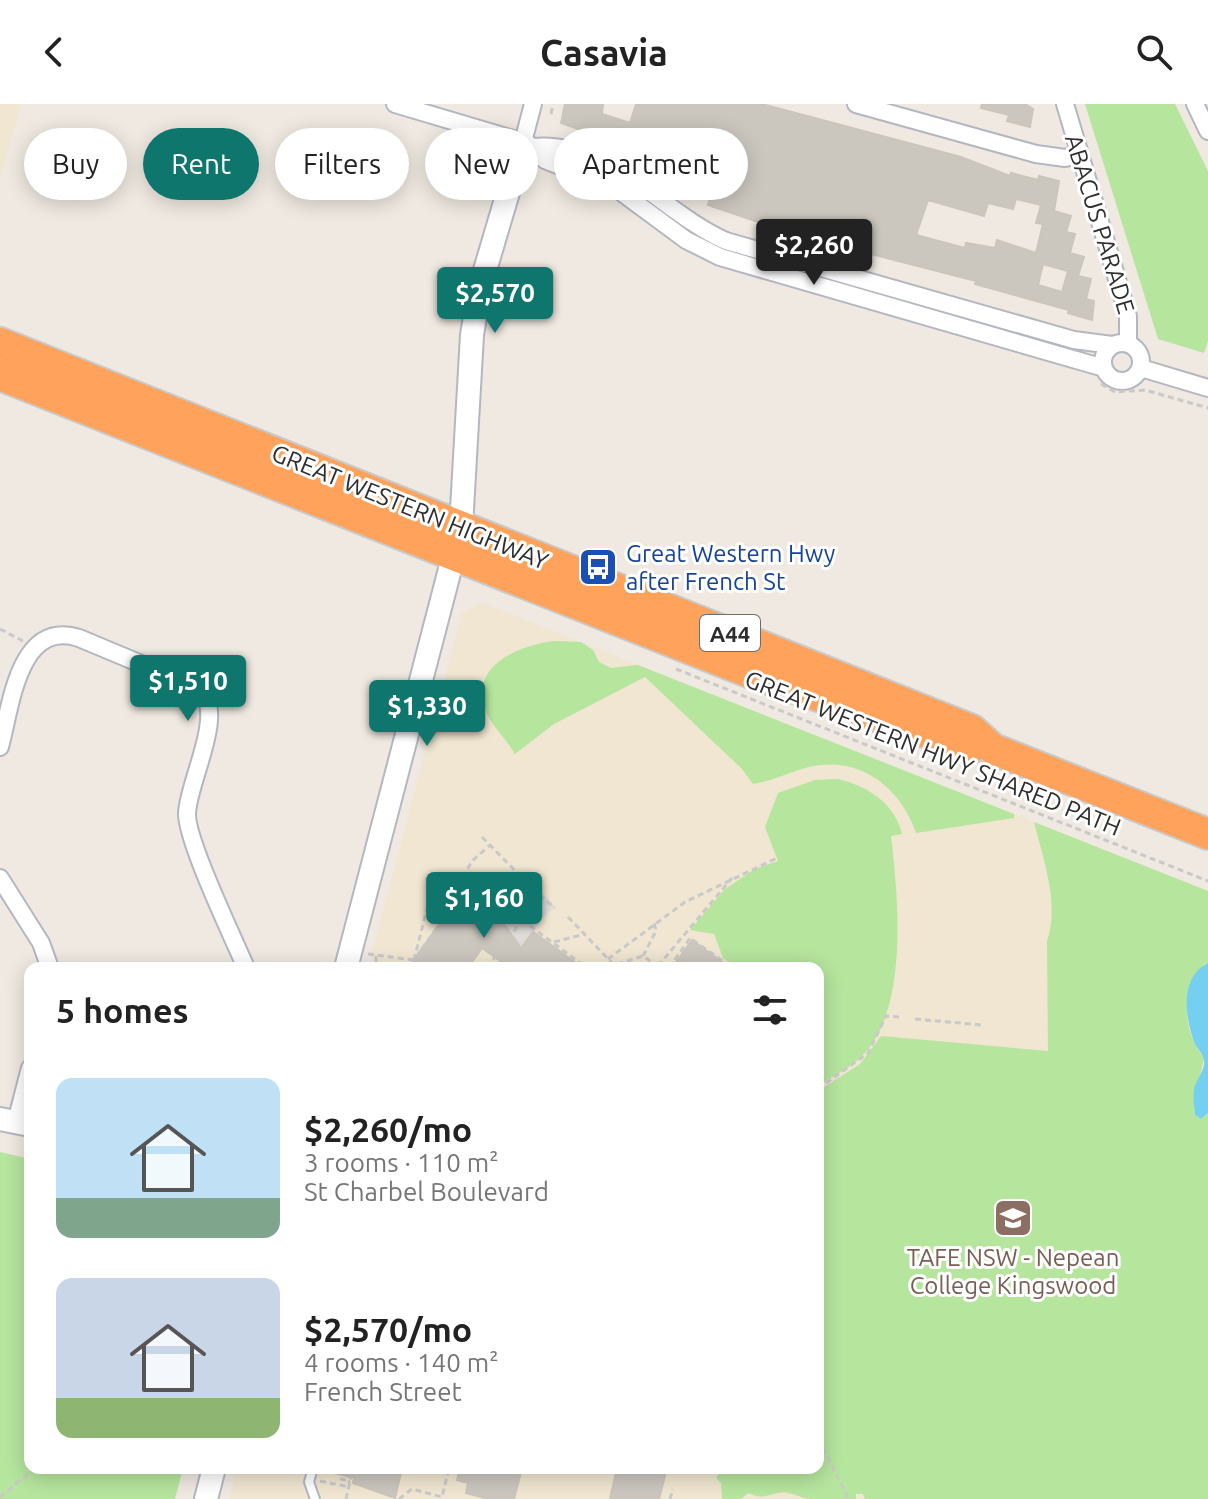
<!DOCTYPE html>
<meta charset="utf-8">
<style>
body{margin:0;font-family:Ubuntu,sans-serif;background:#f6f6f6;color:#222;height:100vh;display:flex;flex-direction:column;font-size:30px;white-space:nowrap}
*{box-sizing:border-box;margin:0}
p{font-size:26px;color:#767676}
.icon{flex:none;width:44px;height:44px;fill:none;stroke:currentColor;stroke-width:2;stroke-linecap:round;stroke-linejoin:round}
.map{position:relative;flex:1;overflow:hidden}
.drawer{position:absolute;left:24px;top:858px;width:800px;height:512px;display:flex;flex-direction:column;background:#fff;border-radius:16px;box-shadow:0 4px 20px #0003}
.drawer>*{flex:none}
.top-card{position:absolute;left:24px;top:24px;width:800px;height:72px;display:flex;gap:16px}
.price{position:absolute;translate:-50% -68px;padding:0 18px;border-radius:8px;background:#0f766e;color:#fff;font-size:26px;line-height:52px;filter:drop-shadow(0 2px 4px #0008)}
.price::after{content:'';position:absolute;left:50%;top:48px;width:24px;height:18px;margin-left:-12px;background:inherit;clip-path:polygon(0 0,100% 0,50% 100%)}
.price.current{background:#222;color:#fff}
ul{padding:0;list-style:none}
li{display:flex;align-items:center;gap:24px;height:200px;padding:0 32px}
li span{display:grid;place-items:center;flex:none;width:224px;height:160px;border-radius:16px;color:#555}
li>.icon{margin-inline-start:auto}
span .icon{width:96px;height:96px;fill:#fffc;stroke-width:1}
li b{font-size:34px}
h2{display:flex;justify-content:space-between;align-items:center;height:96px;padding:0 32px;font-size:34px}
.pill{padding:0 28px;border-radius:36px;background:#fff;box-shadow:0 4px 20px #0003;font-size:28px;line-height:72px}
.pill.current{background:#0f766e;color:#fff}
header{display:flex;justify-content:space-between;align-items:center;height:104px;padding:0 32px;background:#fff;font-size:36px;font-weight:600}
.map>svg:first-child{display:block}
</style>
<header><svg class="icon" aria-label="back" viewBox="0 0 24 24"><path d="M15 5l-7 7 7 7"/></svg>Casavia<svg class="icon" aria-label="search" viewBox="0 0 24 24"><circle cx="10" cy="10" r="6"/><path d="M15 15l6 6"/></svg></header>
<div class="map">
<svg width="1208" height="1395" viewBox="0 0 1208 1395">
<rect width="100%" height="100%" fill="#efe9e1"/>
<path fill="#f0e6d1" d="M0,0H21L0,75Z
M482,499L1208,787V1395H229L237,1364H818V864H373L372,849L462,509Z"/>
<path fill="#b6e59e" d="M1085,0H1175L1208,67V237L1204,249L1158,235Z
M554,537L581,538L593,546L599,558L611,564L638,561L1014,710V714L916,729C902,687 866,656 820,661C798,663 776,677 753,680L742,665L645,573L554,620L515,650C506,634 489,620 484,602C472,559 522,541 554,537Z
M838,675C867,682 895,699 902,730L891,732C898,792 909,902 864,950C852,963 833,972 818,982V864H727L730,859L723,854L714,830L690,826L725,785L755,765L778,757L765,723L778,689L815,676Z
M1034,718L1208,787V859L1204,860C1185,896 1179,919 1204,954L1194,999L1195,1011L1201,1015L1208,1009V1395H865L863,1390H856V1395C840,1395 825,1395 810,1395C799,1394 789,1386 778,1389C764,1392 762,1395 748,1389L741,1395H722L721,1379L716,1374L722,1364H818V987L860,960L881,932L1048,947L1047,837C1060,800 1043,755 1034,718Z
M0,1048L30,1055V1364H183L175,1395H0Z"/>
<path fill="#dfdcd8" d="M531,776L555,803L544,812L521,844L501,819Z"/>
<path fill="#75cff0" d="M1208,859V1009L1201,1015L1195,1011C1194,1003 1193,994 1194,986C1195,976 1206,966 1204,956C1203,950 1198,945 1195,940C1185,915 1179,873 1208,859Z"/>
<path fill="#cbc7bf" stroke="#cbc5ba" stroke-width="2" fill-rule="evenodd" d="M565,0H603L602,10L630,19L636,0H762L961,53L1010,72L1011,69L1038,76L1039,72L1059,77L1054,107L1071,112L1066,128L1075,130L1070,149L1084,153L1078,172L1091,175L1086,195L1094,197L1092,216L1068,209L1069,206L975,180L976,177L797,131L708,101L710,94L702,91L704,84L663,69L667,56L561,19ZM695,28L717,34L711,59L688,53ZM1016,95L1041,101L1036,119L1043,120L1036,149L997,136L995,144L966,139L965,144L916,131L928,96L984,112L988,99L1013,105ZM1043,160L1068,167L1062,188L1038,181Z
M982,0H1025L1033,5L1030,23L1007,17L1009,11L981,4Z
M472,775L521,844L533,828L583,864H510L482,844L468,864H408Z
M692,836L730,864H672Z
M331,1364H402L395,1394L353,1379L354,1374L330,1368Z
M460,1364H522L514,1395H488L466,1389L468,1379L457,1376Z
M617,1364H667L659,1395H610Z"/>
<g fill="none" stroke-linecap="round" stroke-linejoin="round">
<defs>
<path id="lane" d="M313,1364L309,1378L315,1395"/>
<path id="street" d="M395,0L523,38L533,43L545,56L617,85L686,136L720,153L1104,264
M856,0L1036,50L1065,54L1078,51
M1065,0L1128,212V240
M1195,0L1208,27
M523,38L533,0
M533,43C610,36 662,109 726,137L1074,236L1112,241
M1103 258a19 19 0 1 1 38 0a19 19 0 1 1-38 0Z
M1141,264L1208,284
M0,643C11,603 18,515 79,534L201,585C225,612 189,675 187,709C186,736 233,833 246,864
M0,774L41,839L50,864
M16,1018L30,964"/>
<path id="secondary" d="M346,864L461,423L472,231L480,183L523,38
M0,1015L30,1021
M206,1395L214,1364"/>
<path id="highway" d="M0,239L972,626L993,645L1208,730
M0,271L751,569L971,644"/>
</defs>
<use href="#lane" stroke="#b4b7c1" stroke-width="12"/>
<use href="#street" stroke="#b4b7c1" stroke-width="20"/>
<use href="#secondary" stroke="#b4b7c1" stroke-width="26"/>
<use href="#highway" stroke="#c9c9c9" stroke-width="34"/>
<path stroke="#c9c9c9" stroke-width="3" stroke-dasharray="6 4" stroke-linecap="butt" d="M551,10L553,0
M1101,280L1115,288L1145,286L1208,304
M0,525L23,537
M676,565L1208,777
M482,733L539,791L511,832
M434,777L438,773L435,785L451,794L472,757L490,741
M539,791L555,804
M568,813L614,861L643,852L660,864
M522,816L587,864
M554,838L585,830
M368,850L414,856L418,862
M376,852V864
M643,852L656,827L654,819
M416,853L453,801L445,797L447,792
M608,855L685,798L777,754
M414,856L434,777L425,775
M658,862L732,774
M397,864L401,854
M487,864L495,853
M669,864L690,834L727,860L724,864
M915,915L982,921
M818,985L868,949L886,912L899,913
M818,1335L849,1395
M342,1364L341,1375L350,1377
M320,1377L345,1382L350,1377
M0,1393L35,1364
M346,1395L351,1373
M399,1395L412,1385L442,1393L449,1364
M670,1395L673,1385"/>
<use href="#lane" stroke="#fff" stroke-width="8"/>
<use href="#street" stroke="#fff" stroke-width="16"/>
<use href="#secondary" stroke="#fff" stroke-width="22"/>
<use href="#highway" stroke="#ffa35c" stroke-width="30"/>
</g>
<defs>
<symbol id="bus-square" viewBox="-11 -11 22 22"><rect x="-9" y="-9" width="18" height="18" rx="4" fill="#1a4fb4" stroke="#fff"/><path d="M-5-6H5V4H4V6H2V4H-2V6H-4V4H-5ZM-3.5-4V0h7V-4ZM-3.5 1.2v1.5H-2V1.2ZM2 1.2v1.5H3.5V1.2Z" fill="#fff"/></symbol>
<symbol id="university-square" viewBox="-11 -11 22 22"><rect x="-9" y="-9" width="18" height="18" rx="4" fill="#8d6e63" stroke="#fff"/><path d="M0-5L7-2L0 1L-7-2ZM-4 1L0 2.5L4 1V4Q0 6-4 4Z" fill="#fff"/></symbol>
</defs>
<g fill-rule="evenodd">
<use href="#bus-square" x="576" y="441" width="44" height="44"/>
<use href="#university-square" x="991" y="1092" width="44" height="44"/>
</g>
<g text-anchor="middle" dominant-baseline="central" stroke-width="6" stroke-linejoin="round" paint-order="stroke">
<rect fill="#fff" stroke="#6d6d6d" stroke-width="2" x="700" y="511" width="60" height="36" rx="6"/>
<g font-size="22" font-weight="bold" fill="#2e2e2e">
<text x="730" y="529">A44</text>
</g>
<g font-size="24" fill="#2e2e2e" stroke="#fff">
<text transform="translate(1100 120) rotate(73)">ABACUS PARADE</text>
<text transform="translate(410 403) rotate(22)">GREAT WESTERN HIGHWAY</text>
<text transform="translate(933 649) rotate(22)">GREAT WESTERN HWY SHARED PATH</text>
</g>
<g font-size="24" fill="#164399" stroke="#fff" text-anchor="start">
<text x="626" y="449">Great Western Hwy<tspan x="626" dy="28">after French St</tspan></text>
</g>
<g font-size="24" fill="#785e54" stroke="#fff">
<text x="1013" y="1153">TAFE NSW - Nepean<tspan x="1013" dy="28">College Kingswood</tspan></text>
</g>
</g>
</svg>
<b class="price current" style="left:814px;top:183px">$2,260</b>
<b class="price" style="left:495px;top:231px">$2,570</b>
<b class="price" style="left:188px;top:619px">$1,510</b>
<b class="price" style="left:427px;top:644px">$1,330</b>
<b class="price" style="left:484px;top:836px">$1,160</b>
<div class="top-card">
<a class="pill">Buy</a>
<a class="pill current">Rent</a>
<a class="pill">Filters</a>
<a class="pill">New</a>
<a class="pill">Apartment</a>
</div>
<section class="drawer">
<h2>5 homes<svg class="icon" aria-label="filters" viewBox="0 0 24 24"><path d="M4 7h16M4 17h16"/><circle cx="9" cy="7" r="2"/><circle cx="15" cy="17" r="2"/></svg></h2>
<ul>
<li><span style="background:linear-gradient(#bfe0f5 75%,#7fa58c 0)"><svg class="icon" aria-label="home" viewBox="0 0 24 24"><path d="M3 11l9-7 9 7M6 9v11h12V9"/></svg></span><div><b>$2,260/mo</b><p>3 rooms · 110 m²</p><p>St Charbel Boulevard</p></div></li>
<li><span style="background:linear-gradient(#c9d6e8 75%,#8fb573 0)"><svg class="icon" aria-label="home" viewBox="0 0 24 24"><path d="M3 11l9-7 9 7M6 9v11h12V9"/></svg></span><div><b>$2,570/mo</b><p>4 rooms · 140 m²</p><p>French Street</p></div></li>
</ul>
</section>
</div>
